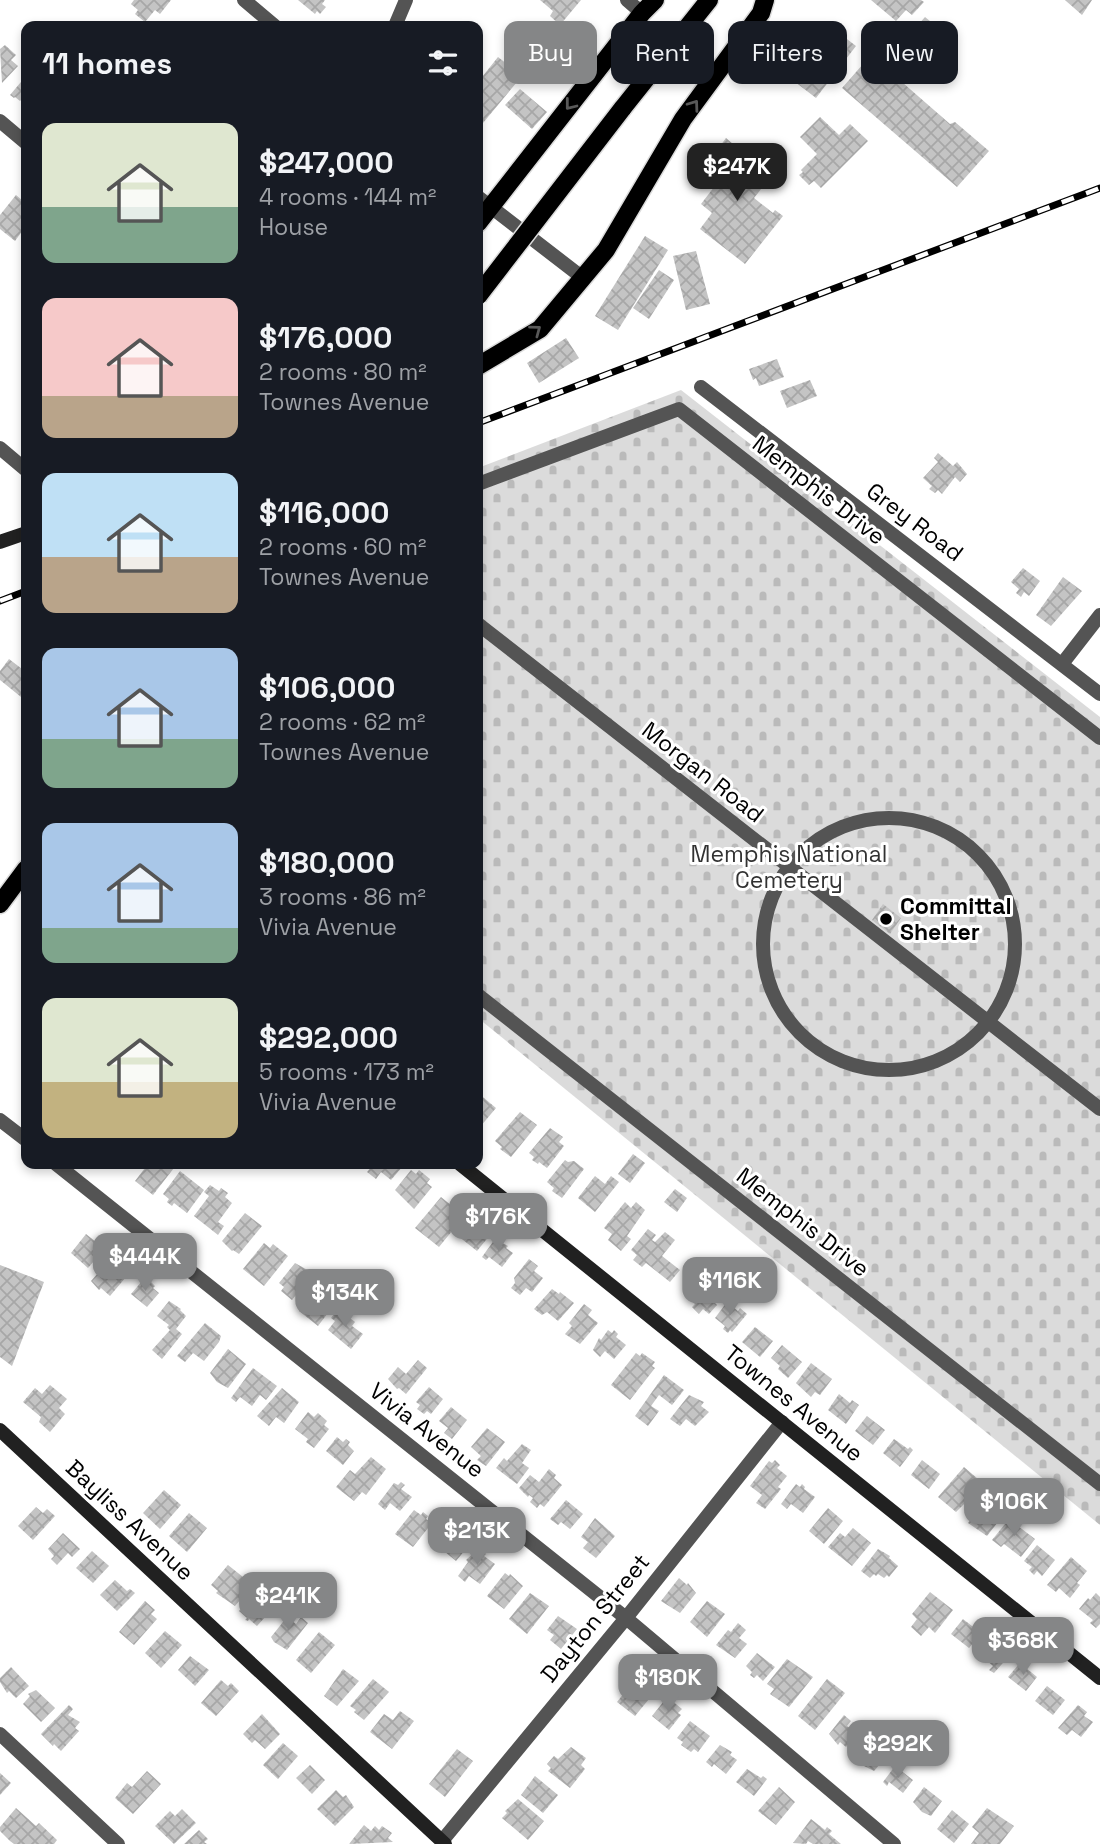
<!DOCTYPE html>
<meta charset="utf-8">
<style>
body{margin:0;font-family:"Space Grotesk",sans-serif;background:#242831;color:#f1f3f6;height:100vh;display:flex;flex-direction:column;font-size:26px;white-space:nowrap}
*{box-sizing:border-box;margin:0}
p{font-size:23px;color:#9ea1a6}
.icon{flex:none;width:38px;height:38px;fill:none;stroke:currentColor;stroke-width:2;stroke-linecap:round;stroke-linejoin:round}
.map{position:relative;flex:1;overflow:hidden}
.panel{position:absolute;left:21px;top:21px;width:462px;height:1148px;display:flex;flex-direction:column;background:#171b24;border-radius:14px;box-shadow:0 4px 10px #0003}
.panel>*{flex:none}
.hud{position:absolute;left:504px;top:21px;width:490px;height:63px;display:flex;gap:14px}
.price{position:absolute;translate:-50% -60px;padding:0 16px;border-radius:14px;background:#858687;color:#fff;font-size:23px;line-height:46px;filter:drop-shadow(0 2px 4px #0008)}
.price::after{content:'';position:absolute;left:50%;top:42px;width:21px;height:16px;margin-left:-10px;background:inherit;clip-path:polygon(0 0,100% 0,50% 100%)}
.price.on{background:#222;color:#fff}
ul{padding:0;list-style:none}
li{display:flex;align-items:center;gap:21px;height:175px;padding:0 21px}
li span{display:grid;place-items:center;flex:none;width:196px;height:140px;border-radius:14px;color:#555}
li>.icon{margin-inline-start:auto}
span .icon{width:84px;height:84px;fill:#fffc;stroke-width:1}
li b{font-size:30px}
h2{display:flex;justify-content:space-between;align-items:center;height:84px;padding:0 21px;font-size:30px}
.chip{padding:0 24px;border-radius:14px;background:#171b24;box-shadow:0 4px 10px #0003;font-size:24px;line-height:63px}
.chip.on{background:#858687;color:#fff}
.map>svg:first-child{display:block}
</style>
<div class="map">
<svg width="1100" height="1844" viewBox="0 0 1100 1844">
<defs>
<pattern id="cemetery-stones" width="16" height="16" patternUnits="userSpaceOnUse" patternTransform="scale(1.75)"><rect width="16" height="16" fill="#dbdbdb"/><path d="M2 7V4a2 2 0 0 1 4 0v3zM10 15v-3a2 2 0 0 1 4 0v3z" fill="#bababa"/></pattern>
<pattern id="building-cross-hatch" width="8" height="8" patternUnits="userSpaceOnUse" patternTransform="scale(1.75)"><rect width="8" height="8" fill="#c4c4c4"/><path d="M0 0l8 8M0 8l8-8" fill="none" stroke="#a7a7a7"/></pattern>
</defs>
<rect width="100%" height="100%" fill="#fff"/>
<path fill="url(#cemetery-stones)" d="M681,390L1100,717V1525L478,1018V468Z"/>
<path fill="url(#building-cross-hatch)" d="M134,0H171L160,14L155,10L145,22L135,14L138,10L131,4Z
M298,0H325L322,4L326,7L320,14L317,11L315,14Z
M540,0H581L560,25L550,16L553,11Z
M871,0H921L924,2L912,15L906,10L896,21Z
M1065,0H1092L1082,15Z
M925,17L944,33L930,50L911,33Z
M826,23L856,46L816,98L786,75Z
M5,45L16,55L11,60L18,66L2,83L0,49Z
M871,55L950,124L955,122L989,151L957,187L842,88Z
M498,57L522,76L478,129V82Z
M26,76V101L23,98L20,101L15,97L14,98L10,95Z
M520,89L547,112L532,129L505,105Z
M820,117L839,135L850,124L868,141L821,188L814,181L809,185L799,175L803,172L801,170L817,154L800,137Z
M726,138L740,150L743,146L750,152L748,155L755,162L769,173L759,187L761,189L754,198L773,213L775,210L783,216L745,264L700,229L712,213L701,204L721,178L719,177L717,179L704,168Z
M16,195L23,201L26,197V226L15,241L0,229V215Z
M645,236L668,250L618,330L595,316Z
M696,251L710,304L686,310L673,256Z
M659,270L674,280L649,319L633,308Z
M566,338L579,358L539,383L527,363Z
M777,359L784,377L759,386L756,378L753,380L749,369Z
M810,380L817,396L787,408L780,391Z
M938,453L953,466L957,462L967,474L960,482L955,477L942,494L938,490L935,493L929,489L932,486L923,478L938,462L934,458Z
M1023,568L1040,581L1029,596L1024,592L1021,597L1016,593L1019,589L1011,582Z
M1063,577L1082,591L1051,626L1036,615Z
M9,659L26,672V701L0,680V671Z
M883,904L901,918L890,934L872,920Z
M478,1093L496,1108L480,1127L478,1125Z
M520,1112L537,1125L511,1157L500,1149L502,1147L495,1141Z
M550,1128L563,1137L559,1142L564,1146L547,1168L539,1162L538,1164L532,1160L534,1157L529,1153Z
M633,1154L645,1163L630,1183L618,1174Z
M565,1160L568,1162L574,1161L584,1169L562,1198L552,1191L554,1188L547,1182Z
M148,1164H177L153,1195L135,1181Z
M374,1164H401L403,1166L391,1180L381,1172L376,1179L367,1172Z
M411,1170L416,1174L419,1170L430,1179L427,1183L432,1187L414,1209L395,1190Z
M180,1171L204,1190L187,1213L174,1203L172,1206L167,1202L169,1199L163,1194Z
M595,1176L605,1184L611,1176L619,1182L595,1212L578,1198Z
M210,1185L219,1191L221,1188L228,1193L225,1197L232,1203L218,1222L224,1226L218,1235L194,1216L209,1196L204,1192Z
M675,1189L687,1198L677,1212L664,1202Z
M441,1197L457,1210L454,1214L461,1220L439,1247L415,1228Z
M625,1202L631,1208L636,1202L645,1210L627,1236L631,1239L621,1251L608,1240L612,1234L604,1228Z
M245,1213L262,1226L239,1254L233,1250L232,1251L222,1241Z
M470,1220L478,1226L480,1223L485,1227L483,1229L490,1235L477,1251L458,1236Z
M648,1229L656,1235L652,1240L655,1242L665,1232L675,1240L662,1256L680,1270L670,1282L646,1263L642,1267L633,1260L637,1255L631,1250Z
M86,1234L96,1242L98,1247L96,1249L101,1253L88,1268L71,1253Z
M495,1239L508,1246L506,1248L513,1253L502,1267L489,1257L486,1260L482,1257Z
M264,1243L270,1248L273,1244L288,1256L264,1286L243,1269Z
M113,1256L131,1271L110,1296L101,1288L99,1290L91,1281Z
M529,1259L538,1266L534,1271L543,1278L532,1292L526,1288L520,1295L511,1288L515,1283L514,1278Z
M295,1263L311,1272L309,1274L311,1276L292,1300L281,1291L284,1287L279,1283Z
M0,1265L44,1282L12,1366L0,1357Z
M707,1272L717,1281L712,1287L719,1293L713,1301L717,1305L709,1314L703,1309L699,1314L692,1307L695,1304L686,1297Z
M143,1280L147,1284L150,1281L155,1286L153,1288L159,1293L147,1307L131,1294Z
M329,1287L332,1290L335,1287L343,1293L318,1326L299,1311L301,1308L299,1307L312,1290L315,1292L317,1289L324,1293Z
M552,1289L559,1294L560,1292L574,1303L558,1321L547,1312L542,1315L534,1309Z
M169,1301L181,1309L180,1310L186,1316L176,1329L182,1334L162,1359L152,1350L170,1330L167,1327L169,1325L157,1316Z
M727,1302L738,1311L740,1308L747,1314L732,1332L730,1330L728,1333L723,1329L725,1326L715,1318Z
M584,1304L592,1310L588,1315L598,1323L580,1344L565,1334L572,1326L569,1323Z
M338,1309L355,1322L352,1326L363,1334L351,1349L328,1330L335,1321L331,1318Z
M205,1323L221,1336L219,1342L204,1361L193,1353L185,1362L177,1356Z
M755,1327L773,1341L760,1357L742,1342Z
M608,1330L612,1333L614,1330L618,1334L616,1337L626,1345L614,1359L605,1351L600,1357L593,1350L599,1338L601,1340Z
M782,1345L802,1362L788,1378L778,1369L780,1366L771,1358Z
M228,1349L246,1364L228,1388L217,1382L210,1373Z
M636,1353L640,1356L642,1353L655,1362L652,1366L655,1368L630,1400L611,1385Z
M418,1360L427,1368L406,1394L399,1388L397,1389L388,1379L398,1367L406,1374Z
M811,1363L832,1379L820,1395L815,1392L811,1397L796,1383Z
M253,1368L277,1386L266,1400L260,1395L252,1406L240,1397L236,1402L231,1398Z
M664,1375L684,1390L672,1405L659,1395L651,1406L659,1411L648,1426L635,1416Z
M50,1385L67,1399L59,1408L65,1414L50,1432L39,1422L41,1417L23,1402L35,1388L42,1394Z
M429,1387L443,1399L431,1414L427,1411L424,1414L417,1409L420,1405L416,1402Z
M282,1388L299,1402L284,1423L276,1417L269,1426L257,1416Z
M839,1394L850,1403L852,1400L859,1405L846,1424L828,1410Z
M689,1395L704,1402L701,1406L709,1412L695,1426L686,1419L680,1426L670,1419Z
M451,1407L467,1420L452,1439L444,1433L448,1428L439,1421Z
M308,1412L314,1417L318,1413L327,1421L324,1425L329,1429L314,1448L306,1442L308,1439L295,1429Z
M867,1416L885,1430L873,1445L855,1431Z
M487,1428L505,1442L486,1466L477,1460L481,1456L471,1447Z
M337,1437L343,1442L346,1439L350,1442L348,1445L354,1451L343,1465L326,1451Z
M894,1439L908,1449L910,1447L913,1450L900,1467L883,1453Z
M522,1444L531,1450L522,1463L529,1468L517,1484L496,1468L504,1458L507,1461Z
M371,1457L386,1469L366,1495L362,1492L354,1501L336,1487L350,1470L355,1474Z
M775,1460L780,1465L777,1468L787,1476L778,1487L781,1489L765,1509L756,1503L762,1495L750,1486L769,1461L772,1463Z
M922,1460L940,1474L929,1489L911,1475Z
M964,1467L978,1479L971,1488L974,1489L967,1501L956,1512L938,1497Z
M549,1469L556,1475L554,1478L562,1485L544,1507L540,1504L537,1508L530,1502L533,1498L529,1495L528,1497L519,1488L530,1475L539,1482Z
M401,1482L405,1485L401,1489L412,1497L400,1511L390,1503L385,1510L378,1504L394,1483L398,1485Z
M796,1484L800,1487L802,1484L805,1487L804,1489L815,1497L803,1513L791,1504L787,1509L781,1504Z
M164,1490L181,1505L160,1529L143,1513Z
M988,1499L1005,1513L987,1536L968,1523Z
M566,1500L583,1514L570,1529L561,1522L558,1525L550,1519Z
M36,1507L43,1513L47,1509L55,1516L33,1540L18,1526Z
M828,1508L843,1521L824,1544L809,1531Z
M414,1510L421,1515L423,1512L428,1516L426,1519L432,1523L413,1547L395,1534Z
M189,1513L207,1528L187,1552L169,1536Z
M595,1518L615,1536L596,1558L583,1548L588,1542L581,1537Z
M1009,1519L1035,1539L1021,1557L1004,1544L1001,1547L992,1540Z
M445,1526L460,1538L462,1535L469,1541L470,1544L456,1561L433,1542Z
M853,1528L871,1543L852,1566L828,1547L840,1533L845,1537Z
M63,1533L80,1549L72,1557L68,1553L57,1565L51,1559L54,1556L48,1549Z
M1037,1545L1055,1560L1042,1576L1037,1571L1034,1575L1029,1570L1032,1567L1024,1561Z
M878,1549L890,1556L889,1558L898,1566L889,1577L887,1575L884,1578L878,1574L876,1576L874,1574L870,1578L861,1571Z
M477,1550L481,1553L483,1551L486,1554L484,1556L495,1564L480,1584L469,1576L465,1582L458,1576L468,1562L466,1560Z
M92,1551L109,1566L93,1583L76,1568Z
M1071,1557L1087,1571L1077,1583L1080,1585L1070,1598L1059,1588L1056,1592L1047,1585Z
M228,1565L253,1585L235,1606L216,1593L218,1591L211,1585Z
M505,1573L509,1576L510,1574L523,1586L504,1609L487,1596Z
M679,1578L687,1585L688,1583L696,1593L680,1613L661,1601Z
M115,1580L127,1591L130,1589L135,1593L117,1611L100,1595Z
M260,1590L265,1595L263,1597L275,1606L257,1626L249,1619L248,1621L245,1620L247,1618L239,1611L256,1591L258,1593Z
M930,1592L953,1610L935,1633L929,1627L921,1636L911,1627L917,1619L912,1614Z
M530,1593L549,1606L527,1634L509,1619Z
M1096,1593L1100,1597V1624L1096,1628L1090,1623L1093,1620L1079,1609L1088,1598L1090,1600Z
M145,1601L155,1610L151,1614L157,1619L134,1645L119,1632Z
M707,1601L725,1614L707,1637L690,1622Z
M558,1616L577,1629L561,1649L550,1640L554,1635L547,1630Z
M287,1617L296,1624L301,1617L308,1623L287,1650L274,1642L271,1637Z
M963,1619L981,1633L969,1648L951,1634Z
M738,1623L746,1630L739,1638L747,1644L735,1658L716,1645L728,1630L731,1632Z
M165,1631L182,1645L161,1668L145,1653Z
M319,1632L335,1645L311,1673L296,1660Z
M997,1639L1010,1650L1007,1653L1010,1655L994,1673L989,1670L993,1666L980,1655L992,1641L994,1643Z
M757,1653L775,1667L763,1681L757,1675L754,1678L750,1675L752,1672L746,1666Z
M190,1656L209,1670L195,1686L178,1670Z
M787,1659L813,1677L789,1707L770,1694L774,1689L767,1684Z
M1020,1663L1037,1677L1026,1691L1008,1677Z
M11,1667L29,1686L16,1698L9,1691L7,1693L0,1682V1678Z
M343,1669L359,1681L337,1706L324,1696Z
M636,1678L649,1686L648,1688L654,1693L635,1716L617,1702Z
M373,1679L389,1692L364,1720L354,1712L356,1710L350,1706Z
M827,1679L845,1693L815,1730L798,1716Z
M221,1680L228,1686L231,1683L239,1691L216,1716L201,1703Z
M1047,1686L1065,1700L1053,1715L1035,1701Z
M36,1690L55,1708L41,1722L23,1704L30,1696L28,1694Z
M671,1700L682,1709L678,1713L681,1715L669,1730L652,1716L664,1701L668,1704Z
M69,1705L73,1709L68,1715L80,1722L75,1728L79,1731L61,1751L54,1744L53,1746L41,1734Z
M1078,1705L1087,1712L1084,1716L1093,1722L1081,1737L1072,1730L1067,1735L1058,1728Z
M400,1711L414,1721L392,1749L370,1732L384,1714L393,1720Z
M262,1714L280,1734L265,1749L255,1740L252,1743L243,1734Z
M844,1715L851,1721L847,1726L858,1734L846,1747L840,1742L838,1745L829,1734Z
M690,1721L710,1736L698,1752L694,1749L691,1752L681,1745L683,1742L677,1738Z
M283,1743L298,1756L278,1779L263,1765Z
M867,1744L885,1758L874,1771L862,1765L863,1761L857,1757Z
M720,1745L732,1752L730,1755L737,1760L726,1774L714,1764L712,1767L706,1762Z
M571,1747L586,1758L581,1765L585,1769L570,1788L548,1771L551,1768L547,1764L554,1756L558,1759Z
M457,1749L473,1761L445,1797L429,1784Z
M310,1765L325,1780L312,1794L296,1778Z
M895,1766L913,1780L903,1793L889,1782L887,1786L883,1782Z
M747,1769L761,1778L763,1776L767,1779L754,1796L736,1782Z
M147,1771L161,1784L133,1814L115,1798L127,1783L132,1787Z
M0,1773L11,1783L0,1795Z
M535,1776L558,1795L543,1813L521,1795Z
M779,1787L795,1802L776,1825L758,1811Z
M924,1787L942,1801L931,1816L922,1812L913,1802Z
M336,1790L343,1797L346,1795L354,1807L335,1826L317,1809Z
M518,1799L544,1821L528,1840L502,1818L507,1813L505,1811Z
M16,1808L36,1826L39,1823L57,1840L54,1844H14L10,1841L0,1831V1827Z
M987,1808L1014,1826L1000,1844H971L979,1833L972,1827Z
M182,1809L196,1823L174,1844L155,1826L170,1811L175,1816Z
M952,1810L969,1824L954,1843L937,1829Z
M811,1819L825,1830L827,1827L832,1831L829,1834L841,1844H813L808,1841L806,1844L793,1843Z
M364,1825L371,1831L375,1826L379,1830L382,1826L392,1833L388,1838L393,1842L349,1844Z
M199,1830L208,1839L204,1842L207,1844H184Z"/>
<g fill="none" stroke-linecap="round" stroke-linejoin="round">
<defs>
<path id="primary" d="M622,109L709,0
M478,223L642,13L655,0
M478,366L540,329L606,250L683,119L761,13L765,0
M0,904L26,869"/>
</defs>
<use href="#primary" stroke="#dbdbdb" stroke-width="21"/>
<path stroke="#545454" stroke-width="14" d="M244,0L275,26
M627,0L642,13
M395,26L406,0
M0,121L26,143
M478,197L583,278
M701,387L1100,694
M0,448L26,470
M478,484L679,409L1100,738
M478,624L1100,1109
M1062,664L1100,615
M763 944a126 126 0 1 1 252 0a126 126 0 1 1-252 0Z
M478,995L1100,1484
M0,1120L26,1140
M56,1164L626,1618L894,1844
M0,1734L118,1844
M442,1841L626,1618L782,1422"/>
<path stroke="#212121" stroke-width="14" d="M0,542L26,533
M460,1164L1100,1678
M0,1430L445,1844"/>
<use href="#primary" stroke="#000" stroke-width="18"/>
<defs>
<path id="rail" d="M478,423L1100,188
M0,601L26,591"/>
</defs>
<use href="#rail" stroke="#000" stroke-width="7"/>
<use href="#rail" stroke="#fff" stroke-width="4.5" stroke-dasharray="13" stroke-linecap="butt"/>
<defs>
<path id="primary-bridge" d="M478,296L622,109"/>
</defs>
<use href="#primary-bridge" stroke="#dbdbdb" stroke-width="21" stroke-linecap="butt"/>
<use href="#primary-bridge" stroke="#000" stroke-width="18"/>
</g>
<defs><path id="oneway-chevron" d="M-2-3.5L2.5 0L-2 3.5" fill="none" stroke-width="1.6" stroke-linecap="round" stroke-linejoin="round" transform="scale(1.75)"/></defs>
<g stroke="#595959">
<use href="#oneway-chevron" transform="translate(570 105) rotate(128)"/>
<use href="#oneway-chevron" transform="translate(694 105) rotate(-54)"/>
<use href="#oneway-chevron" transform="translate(536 330) rotate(-37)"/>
</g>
<circle fill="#000" stroke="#fff" stroke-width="2.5" cx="886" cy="919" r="7"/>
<g text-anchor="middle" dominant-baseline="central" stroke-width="6" stroke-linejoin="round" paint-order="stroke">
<g font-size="23" fill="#000" stroke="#fff">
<text transform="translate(819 490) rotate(38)">Memphis Drive</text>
<text transform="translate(915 522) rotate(37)">Grey Road</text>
<text transform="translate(703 772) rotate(38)">Morgan Road</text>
<text transform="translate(803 1222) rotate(38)">Memphis Drive</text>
<text transform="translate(794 1403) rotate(39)">Townes Avenue</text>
<text transform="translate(427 1430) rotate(38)">Vivia Avenue</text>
<text transform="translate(130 1520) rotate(43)">Bayliss Avenue</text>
<text transform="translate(595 1618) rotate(-51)">Dayton Street</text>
</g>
<g font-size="23" fill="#323232" stroke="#fff">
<text x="789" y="854">Memphis National<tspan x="789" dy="26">Cemetery</tspan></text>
</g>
<g font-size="23" font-weight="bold" fill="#000" stroke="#fff" text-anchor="start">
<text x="900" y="906">Committal<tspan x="900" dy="26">Shelter</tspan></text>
</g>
</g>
</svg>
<b class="price on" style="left:737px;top:203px">$247K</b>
<b class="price" style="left:498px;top:1253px">$176K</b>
<b class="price" style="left:145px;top:1293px">$444K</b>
<b class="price" style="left:730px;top:1317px">$116K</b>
<b class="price" style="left:345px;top:1329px">$134K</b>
<b class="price" style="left:1014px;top:1538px">$106K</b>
<b class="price" style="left:477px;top:1567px">$213K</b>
<b class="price" style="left:288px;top:1632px">$241K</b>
<b class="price" style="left:1023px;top:1677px">$368K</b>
<b class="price" style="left:668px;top:1714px">$180K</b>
<b class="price" style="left:898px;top:1780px">$292K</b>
<div class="hud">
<a class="chip on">Buy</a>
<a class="chip">Rent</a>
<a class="chip">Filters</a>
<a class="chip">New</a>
</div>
<section class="panel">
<h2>11 homes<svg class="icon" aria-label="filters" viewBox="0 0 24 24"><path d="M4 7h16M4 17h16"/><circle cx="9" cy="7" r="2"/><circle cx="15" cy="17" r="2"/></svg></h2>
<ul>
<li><span style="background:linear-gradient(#dfe7d0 60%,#7fa58c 0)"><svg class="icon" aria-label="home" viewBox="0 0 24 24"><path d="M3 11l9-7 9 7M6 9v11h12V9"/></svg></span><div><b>$247,000</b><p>4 rooms · 144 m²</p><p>House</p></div></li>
<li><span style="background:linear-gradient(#f6c9c9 70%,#b9a48a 0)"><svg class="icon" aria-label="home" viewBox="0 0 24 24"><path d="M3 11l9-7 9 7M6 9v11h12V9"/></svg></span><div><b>$176,000</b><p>2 rooms · 80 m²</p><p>Townes Avenue</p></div></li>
<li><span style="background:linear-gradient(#bfe0f5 60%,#b9a48a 0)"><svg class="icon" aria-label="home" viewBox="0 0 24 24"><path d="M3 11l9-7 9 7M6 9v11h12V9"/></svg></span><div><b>$116,000</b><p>2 rooms · 60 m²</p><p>Townes Avenue</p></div></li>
<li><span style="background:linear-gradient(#a9c7e8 65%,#7fa58c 0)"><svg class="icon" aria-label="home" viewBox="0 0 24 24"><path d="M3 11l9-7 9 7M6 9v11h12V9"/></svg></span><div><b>$106,000</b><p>2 rooms · 62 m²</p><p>Townes Avenue</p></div></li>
<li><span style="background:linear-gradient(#a9c7e8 75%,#7fa58c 0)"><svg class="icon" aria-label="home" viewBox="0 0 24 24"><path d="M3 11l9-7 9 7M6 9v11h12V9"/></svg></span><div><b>$180,000</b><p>3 rooms · 86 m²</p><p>Vivia Avenue</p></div></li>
<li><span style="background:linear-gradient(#dfe7d0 60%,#c2b280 0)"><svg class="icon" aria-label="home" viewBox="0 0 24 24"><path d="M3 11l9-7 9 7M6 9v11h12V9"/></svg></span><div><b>$292,000</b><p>5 rooms · 173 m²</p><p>Vivia Avenue</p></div></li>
</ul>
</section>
</div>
